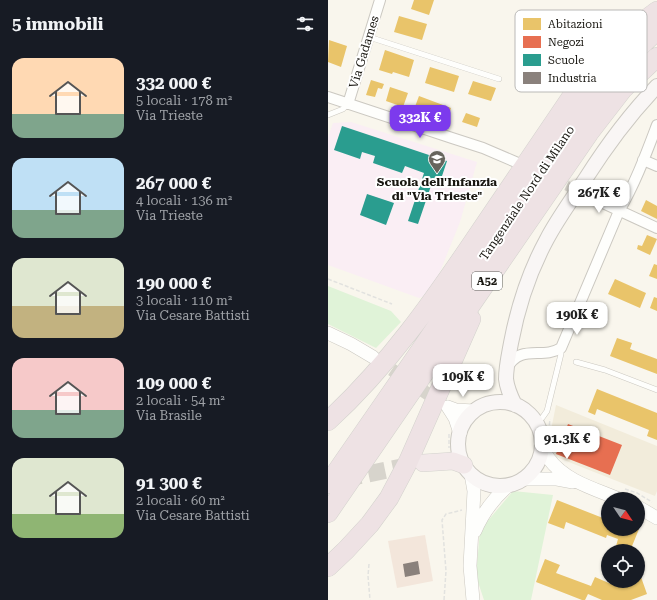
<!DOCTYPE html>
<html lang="it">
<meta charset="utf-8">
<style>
body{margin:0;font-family:"Roboto Serif",serif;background:#20242c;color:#f1f3f6;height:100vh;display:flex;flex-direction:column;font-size:15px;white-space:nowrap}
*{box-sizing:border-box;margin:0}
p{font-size:13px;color:#9ea1a6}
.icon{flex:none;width:22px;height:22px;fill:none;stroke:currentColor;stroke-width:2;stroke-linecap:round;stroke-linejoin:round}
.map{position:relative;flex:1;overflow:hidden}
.side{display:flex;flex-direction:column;background:#171b24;width:328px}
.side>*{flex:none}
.needle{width:26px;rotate:125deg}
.controls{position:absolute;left:273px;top:492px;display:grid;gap:8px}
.controls a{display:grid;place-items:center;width:44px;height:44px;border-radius:50%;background:#171b24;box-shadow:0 1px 3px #0004;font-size:20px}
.price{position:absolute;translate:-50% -34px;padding:0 9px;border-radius:8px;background:#fff;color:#222;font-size:13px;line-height:26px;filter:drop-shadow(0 1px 2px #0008)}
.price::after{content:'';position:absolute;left:50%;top:24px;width:12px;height:9px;margin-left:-6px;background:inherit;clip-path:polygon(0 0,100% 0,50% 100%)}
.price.current{background:#7c3aed;color:#fff}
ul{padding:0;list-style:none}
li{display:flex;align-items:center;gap:12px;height:100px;padding:0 12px}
li span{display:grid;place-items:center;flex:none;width:112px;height:80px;border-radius:12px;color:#555}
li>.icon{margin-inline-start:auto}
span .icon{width:48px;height:48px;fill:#fffc;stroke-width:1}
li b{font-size:17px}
h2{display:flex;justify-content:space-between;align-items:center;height:48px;padding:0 12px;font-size:17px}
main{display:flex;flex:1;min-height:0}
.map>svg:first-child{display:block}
</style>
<main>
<section class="side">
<h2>5 immobili<svg class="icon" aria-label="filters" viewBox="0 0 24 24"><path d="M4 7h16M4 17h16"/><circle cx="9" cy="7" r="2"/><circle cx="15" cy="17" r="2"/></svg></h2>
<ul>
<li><span style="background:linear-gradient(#ffd9b3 70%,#7fa58c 0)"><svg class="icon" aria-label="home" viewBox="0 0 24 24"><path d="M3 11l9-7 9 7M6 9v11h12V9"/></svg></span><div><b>332 000 €</b><p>5 locali · 178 m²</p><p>Via Trieste</p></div></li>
<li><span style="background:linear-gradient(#bfe0f5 65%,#7fa58c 0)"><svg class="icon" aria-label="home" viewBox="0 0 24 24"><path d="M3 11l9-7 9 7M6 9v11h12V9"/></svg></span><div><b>267 000 €</b><p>4 locali · 136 m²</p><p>Via Trieste</p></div></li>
<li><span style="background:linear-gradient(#dfe7d0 60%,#c2b280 0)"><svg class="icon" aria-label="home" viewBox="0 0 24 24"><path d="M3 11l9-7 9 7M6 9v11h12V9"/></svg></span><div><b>190 000 €</b><p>3 locali · 110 m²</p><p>Via Cesare Battisti</p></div></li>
<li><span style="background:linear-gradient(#f6c9c9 65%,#7fa58c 0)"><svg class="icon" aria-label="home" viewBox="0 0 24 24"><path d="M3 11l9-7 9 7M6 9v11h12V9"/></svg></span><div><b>109 000 €</b><p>2 locali · 54 m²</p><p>Via Brasile</p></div></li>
<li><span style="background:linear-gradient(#dfe7d0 70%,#8fb573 0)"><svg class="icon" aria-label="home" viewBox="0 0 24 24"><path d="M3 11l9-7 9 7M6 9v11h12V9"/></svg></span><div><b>91 300 €</b><p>2 locali · 60 m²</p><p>Via Cesare Battisti</p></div></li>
</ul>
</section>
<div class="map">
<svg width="329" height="600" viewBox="0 0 329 600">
<rect width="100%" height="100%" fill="#f9f6ed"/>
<path fill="#f2ecdb" d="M228,405L329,446V491L327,496L228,457L221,440Z"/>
<path fill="#f3e6db" d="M97,535L105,581L69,588L60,541Z"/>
<path fill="#faeef4" d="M23,122L149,162L132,222L103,294L91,298L0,265V137L5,123Z"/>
<path fill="#e0f3d8" d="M0,286L63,311L73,322L48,348L0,324Z
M185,491L225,495L203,600H156L148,576L152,530Z"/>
<path fill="#e9c46a" d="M86,0H106L101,15L83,9Z
M71,16L99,24L94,40L66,32Z
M1,40L19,46L13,67L0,62Z
M57,50L86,60L81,77L65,72L64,74L51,70Z
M102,67L131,76L126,92L97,83Z
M43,80L56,84L54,89L50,88L47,97L38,95Z
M145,81L168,88L163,101L140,94Z
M62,87L80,93L75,107L58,101Z
M91,96L123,108L118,123L85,112Z
M138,113L152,118L149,127L134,122Z
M318,200L329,206V219L313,211Z
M319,235L329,239L322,255L309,249L310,245L314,246Z
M326,264L329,265V279L321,276Z
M287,279L318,293L312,308L280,294Z
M326,297L329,298V311L322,308Z
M289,338L304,343L302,349L329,359V374L282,356Z
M269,389L329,413V440L319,436L321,430L269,409L267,415L260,412Z
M229,500L280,520V529H311L302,551L288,546L290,539L279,535L278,538L238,522L236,529L220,523Z
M217,559L232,565L228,573L263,586L267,577L283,584L310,581V579L313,577L319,594L303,600H274L260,594L257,600H254L208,582Z"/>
<path fill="#e76f51" d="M240,424L294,445L282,475L228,454Z"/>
<path fill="#2a9d8f" d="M14,126L119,161L112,182L105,180L90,224L80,221L96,173L77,166L74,173L45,163L47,156L34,152L32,159L6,150Z
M39,194L66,203L58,225L32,215Z"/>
<path fill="#8a817c" d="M90,561L92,574L77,577L75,564Z"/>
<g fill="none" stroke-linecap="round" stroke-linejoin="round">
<path stroke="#d7d4cc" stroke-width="10" stroke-dasharray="10 5" stroke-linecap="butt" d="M225,179L262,197"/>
<path stroke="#d7d4cc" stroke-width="13" stroke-dasharray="13 6" stroke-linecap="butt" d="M48,359L115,404"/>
<path stroke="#d7d4cc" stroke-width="17" stroke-dasharray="17 8" stroke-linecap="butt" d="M16,479L88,464"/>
<defs>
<path id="service" d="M41,37L171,79
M0,115L15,109L20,104
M248,362L277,370L329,390
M208,422L214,418L219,411L233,354V348"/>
<path id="minor" d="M0,97L124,138L155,148L190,163
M20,104L52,0
M315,160L329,166
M262,197L329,228
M179,368C193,343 214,360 233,348L291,211C307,184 318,154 329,125"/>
<path id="tertiary" d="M0,333L23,344L45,357
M120,407L127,418L132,433
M120,407L128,410L146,411
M214,446C216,450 218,455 221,459C237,481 267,489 291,499
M143,474L146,491L142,566L145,600
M195,479H229L245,482
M310,507L329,518
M147,531C155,512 166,498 181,485"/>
<path id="secondary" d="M130 444a42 42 0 1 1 84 0a42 42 0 1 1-84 0Z
M187,405C183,397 179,388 178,379C178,367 181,354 183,343C190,306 201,272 219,239C230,218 245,198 258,178C279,145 302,114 329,86"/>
<path id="trunk" d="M95,463L125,461L136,465"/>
<path id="motorway" d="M0,421C60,366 106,300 151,233C183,186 214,140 246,93C270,62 297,34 329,11
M0,484C56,403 113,322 167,240C216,167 261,88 329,31
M0,513L261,133L295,89L329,57
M0,567L18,550L42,524L61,498L80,462L143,319"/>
</defs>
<use href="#service" stroke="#cbc8c1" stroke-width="6"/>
<use href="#minor" stroke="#cbc8c1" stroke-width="12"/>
<use href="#tertiary" stroke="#cbc8c1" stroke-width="14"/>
<use href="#secondary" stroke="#cbc8c1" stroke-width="16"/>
<use href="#trunk" stroke="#d3d2cd" stroke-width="18"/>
<use href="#motorway" stroke="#d3d2cd" stroke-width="20"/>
<path stroke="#e2e2df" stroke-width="1.5" stroke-dasharray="4 2" stroke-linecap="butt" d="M0,279L64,304
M121,434V448
M220,437L222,419
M297,489L309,493L324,502
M41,564L40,576L42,600
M116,600L118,571L114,520L118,514L134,510"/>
<use href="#service" stroke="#fefefc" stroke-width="5"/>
<use href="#minor" stroke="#fefefc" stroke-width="10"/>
<use href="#tertiary" stroke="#fefefc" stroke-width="13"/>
<use href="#secondary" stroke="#f9f6f5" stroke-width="14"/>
<use href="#trunk" stroke="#f2e8e9" stroke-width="17"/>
<use href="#motorway" stroke="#eee2e4" stroke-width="19"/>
</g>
<defs>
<symbol id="school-pin" viewBox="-11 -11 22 30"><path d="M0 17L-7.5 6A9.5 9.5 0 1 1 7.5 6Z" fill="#67645d" stroke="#fff"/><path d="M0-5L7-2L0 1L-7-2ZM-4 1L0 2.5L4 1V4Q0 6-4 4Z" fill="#fff"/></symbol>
</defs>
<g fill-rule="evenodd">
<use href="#school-pin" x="99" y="149" width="20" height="27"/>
</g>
<g text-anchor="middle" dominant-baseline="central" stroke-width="4" stroke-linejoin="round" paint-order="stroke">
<rect fill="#fff" stroke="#5d5c58" stroke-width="1" x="144" y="272" width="30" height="18" rx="3"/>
<g font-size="11" font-weight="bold" fill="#181610">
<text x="159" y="281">A52</text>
</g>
<g font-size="12" fill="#181610" stroke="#fff">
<text transform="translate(36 52) rotate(-73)">Via Gadames</text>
<text transform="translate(199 193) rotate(-56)">Tangenziale Nord di Milano</text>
</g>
<g font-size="12" font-weight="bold" fill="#181610" stroke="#fff">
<text x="109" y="182">Scuola dell'Infanzia<tspan x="109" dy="14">di "Via Trieste"</tspan></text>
</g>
</g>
<rect x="187" y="10" width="132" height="82" rx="6" fill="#fff" stroke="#bab9b7" stroke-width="1"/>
<rect x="195" y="18" width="18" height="12" fill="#e9c46a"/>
<rect x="195" y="36" width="18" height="12" fill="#e76f51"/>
<rect x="195" y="54" width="18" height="12" fill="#2a9d8f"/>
<rect x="195" y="72" width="18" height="12" fill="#8a817c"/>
<g font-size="11" fill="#181610">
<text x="220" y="28">Abitazioni</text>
<text x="220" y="46">Negozi</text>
<text x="220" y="64">Scuole</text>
<text x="220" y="82">Industria</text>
</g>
</svg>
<div class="controls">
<a><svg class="needle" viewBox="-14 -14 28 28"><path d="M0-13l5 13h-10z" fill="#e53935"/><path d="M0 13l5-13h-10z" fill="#9ea1a6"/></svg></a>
<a><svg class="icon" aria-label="locate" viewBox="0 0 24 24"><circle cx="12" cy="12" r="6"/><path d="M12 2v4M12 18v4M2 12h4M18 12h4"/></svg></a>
</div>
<b class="price current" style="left:92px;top:139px">332K €</b>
<b class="price" style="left:271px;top:214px">267K €</b>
<b class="price" style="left:249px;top:336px">190K €</b>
<b class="price" style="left:135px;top:398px">109K €</b>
<b class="price" style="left:239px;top:460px">91.3K €</b>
</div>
</main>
